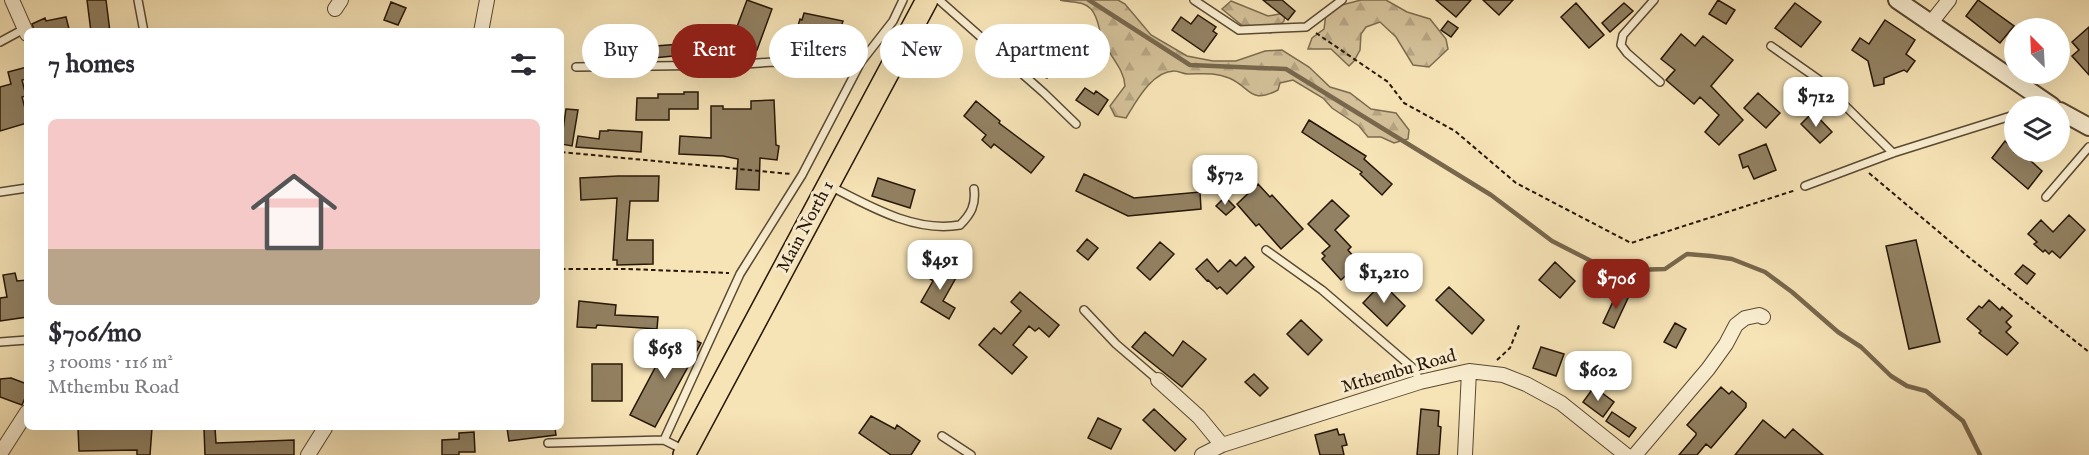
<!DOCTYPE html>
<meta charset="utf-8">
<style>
body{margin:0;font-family:"IM FELL English",serif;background:#f2f2f3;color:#2b2b33;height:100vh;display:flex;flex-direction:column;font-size:22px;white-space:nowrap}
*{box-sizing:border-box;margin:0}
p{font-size:20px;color:#7c7c81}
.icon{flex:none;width:33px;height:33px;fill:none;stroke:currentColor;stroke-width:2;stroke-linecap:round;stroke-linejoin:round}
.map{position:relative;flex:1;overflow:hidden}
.sheet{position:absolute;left:24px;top:28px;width:540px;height:402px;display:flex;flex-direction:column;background:#fff;border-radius:9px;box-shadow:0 6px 24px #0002}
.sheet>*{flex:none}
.guide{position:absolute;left:582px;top:24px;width:570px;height:54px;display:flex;gap:12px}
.needle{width:39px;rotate:336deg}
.controls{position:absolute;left:2004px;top:18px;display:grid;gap:12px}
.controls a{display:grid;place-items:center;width:66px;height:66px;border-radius:50%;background:#fff;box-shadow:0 6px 24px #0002;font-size:30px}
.price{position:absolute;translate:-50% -51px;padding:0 14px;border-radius:12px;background:#fff;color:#222;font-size:20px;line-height:39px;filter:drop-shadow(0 2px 3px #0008)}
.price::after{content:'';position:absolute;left:50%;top:36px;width:18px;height:14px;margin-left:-9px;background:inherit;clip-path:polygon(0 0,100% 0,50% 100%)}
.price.selected{background:#8f2418;color:#fff}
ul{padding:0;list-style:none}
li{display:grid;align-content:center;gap:12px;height:318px;padding:0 24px}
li+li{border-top:2px solid #e1e1e2}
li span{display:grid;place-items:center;height:186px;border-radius:9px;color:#555}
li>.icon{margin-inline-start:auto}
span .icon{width:108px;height:108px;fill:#fffc;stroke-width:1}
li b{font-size:26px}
h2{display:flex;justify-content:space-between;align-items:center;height:72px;padding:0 24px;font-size:26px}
.pill{padding:0 21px;border-radius:27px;background:#fff;box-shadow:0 6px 24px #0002;font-size:21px;line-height:54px}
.pill.selected{background:#8f2418;color:#fff}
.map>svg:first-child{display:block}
</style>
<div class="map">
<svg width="2089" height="455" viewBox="0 0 2089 455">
<defs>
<pattern id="forest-firs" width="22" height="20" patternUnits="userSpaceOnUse" patternTransform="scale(1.5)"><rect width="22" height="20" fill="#d3c098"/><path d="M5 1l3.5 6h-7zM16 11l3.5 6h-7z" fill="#b5a482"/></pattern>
</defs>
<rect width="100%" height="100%" fill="#f6e3b6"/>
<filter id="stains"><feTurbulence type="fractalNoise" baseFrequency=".00333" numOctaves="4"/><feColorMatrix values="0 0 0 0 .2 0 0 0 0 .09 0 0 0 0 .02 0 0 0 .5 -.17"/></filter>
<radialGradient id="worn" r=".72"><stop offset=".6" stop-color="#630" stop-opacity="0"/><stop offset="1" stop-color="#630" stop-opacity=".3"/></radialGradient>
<path fill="url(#forest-firs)" stroke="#7c6b4f" stroke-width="1.5" d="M1060,0H1118L1125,4L1151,35L1187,56L1213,61H1236L1265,51L1282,50L1309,67L1330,87L1350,93L1371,109L1396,113L1409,130L1408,139L1394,143L1381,137H1368L1359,126L1332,108L1323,98L1293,80L1280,83L1278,90C1249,105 1251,87 1229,78C1215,72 1202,74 1188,74C1183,74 1179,71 1174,71C1152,71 1136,102 1126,118L1115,116L1110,106L1125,86C1124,68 1109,56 1103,40C1098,29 1099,18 1091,9C1082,0 1070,3 1060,0Z
M1361,0H1386L1407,12L1430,19L1446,39L1448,49L1429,67L1413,65L1396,37L1380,22L1366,27L1361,34L1360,50L1354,61L1349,66L1331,49H1308L1312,38L1324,29L1326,14L1334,7Z
M1231,1L1268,16L1285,13L1284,21L1271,33L1244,27L1222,9Z"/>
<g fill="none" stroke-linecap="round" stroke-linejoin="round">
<path stroke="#78674c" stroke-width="4.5" d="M1089,0L1190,65L1286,69L1491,195L1552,241L1595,263L1634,270L1665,269L1687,254L1711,256L1732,259L1765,272L1792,292L1838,332L1861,347L1891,376L1907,386L1926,391L1963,421L1980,455"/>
</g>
<path fill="#928162" stroke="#261606" stroke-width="1.5" d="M87,0H106L110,32H91Z
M747,0L772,9L757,50L732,40Z
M1263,0H1282L1295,11L1288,20Z
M1436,0H1471L1456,17Z
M1483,0H1513L1499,15Z
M1718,0L1735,10L1726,24L1709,14Z
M1978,0L2014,26L2000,43L1966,16Z
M391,2L406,8L398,25L384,20Z
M1576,3L1604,35L1589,48L1561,17Z
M1624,3L1633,11L1610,32L1602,23Z
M1795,3L1821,22L1801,47L1775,28Z
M804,13L843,21L835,46L827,44L825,49L793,42L800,19L802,20Z
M1198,15L1216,27L1213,31L1217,34L1204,52L1172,30L1181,17L1191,24Z
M66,17L69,29L56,32H35L32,24L45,18L46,21Z
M1885,20L1915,40L1906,54L1915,61L1907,72L1904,70L1884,78V84L1874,86L1868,61L1852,50L1860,38L1869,44Z
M1448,21L1458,28L1451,37L1441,30Z
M2089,27V75L2072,56L2079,50L2072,42Z
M629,28L631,55L613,56L612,29Z
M1054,29L1067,34L1061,48L1048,42Z
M1681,34L1695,46L1703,36L1733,60L1711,86L1743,120L1719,145L1705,132L1719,115L1700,97L1694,104L1666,80L1675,70L1661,59Z
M694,43V54L643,59L642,47Z
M1034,48L1054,62L1047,78L1025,69Z
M27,67V79L22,80L26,96L22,97L27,116V123L0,131V87L11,84L8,72Z
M1085,88L1094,94L1096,91L1108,100L1098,115L1076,100Z
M684,92H698V109H669V120H636L637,98H658V94H684Z
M1758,93L1780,113L1766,128L1744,108Z
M774,100L776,145L779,146L777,160L760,158L759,190L736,189L738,159L723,156L679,154L680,136L711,138V106H723V109H751V101Z
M976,101L1000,121L999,123L1044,157L1031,173L994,144L991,148L982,140L986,135L964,116Z
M566,109L578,110L572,146L561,144Z
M1813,112L1832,132L1820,143L1801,124Z
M1309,120L1366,156L1364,159L1392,184L1382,195L1360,174L1362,172L1302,132Z
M608,130L642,132L641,152L576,147L578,136L599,139L600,131H608Z
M2005,141L2014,149V152H2023L2033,159L2031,161L2042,171L2028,189L1992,158Z
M1766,144L1776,170L1754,179L1748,166L1743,168L1739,155Z
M1084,174L1134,198L1200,192L1201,209L1128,216L1076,191Z
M618,176H659L658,201H630L627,240H653V264L617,265V260H613L617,198L581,200L580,178Z
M878,178L915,190L910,208L872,196Z
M1258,184L1270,197L1272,195L1303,229L1281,249L1259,224L1256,226L1237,204Z
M1225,197L1235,207L1226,215L1216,206Z
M1332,200L1349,216L1335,230L1351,247L1348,250L1359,263L1341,280L1322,259L1325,256L1322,253L1330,246L1308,224Z
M2069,215L2085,230L2060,258L2052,251L2049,254L2045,250L2043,252L2034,244L2037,242L2028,234L2041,220L2053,232Z
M1087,239L1098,248L1088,260L1077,251Z
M1916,240L1940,342L1909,349L1886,246Z
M1160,242L1174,254L1150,280L1137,268Z
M1245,257L1254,267L1227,294L1220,287L1217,289L1208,280L1207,281L1196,269L1207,259L1218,272L1230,260L1236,266Z
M1555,262L1575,281L1560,298L1539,280Z
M937,264L957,276L943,301L955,308L949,319L921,302L933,281L929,278Z
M2023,265L2035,274L2027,284L2015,274Z
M15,273L17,281L27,280V317L0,321V298L7,297L3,275Z
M1382,283L1405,306L1387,326L1363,303Z
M1449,287L1484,320L1472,334L1436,300Z
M1020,292L1059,325L1049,337L1039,328L1035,331L1029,326L1013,345L1027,357L1012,374L979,345L994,328L1001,334L1021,311L1011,302Z
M1617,293L1628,298L1614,328L1603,323Z
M1989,300L2000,310L2002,307L2012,316L2006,322L2011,327L2006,332L2018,343L2007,355L1979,333L1981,331L1967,319L1979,306L1982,308Z
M579,301L616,305L615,315L658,317L657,329L597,325L596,328L577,327Z
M1301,320L1322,340L1308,355L1287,334Z
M1675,323L1686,329L1676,348L1664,342Z
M1145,332L1173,356L1183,341L1206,359L1182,387L1132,347Z
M673,334L687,341L689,337L701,343L655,427L630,415Z
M1541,347L1564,354L1556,376L1533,368Z
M592,364H622V401H592Z
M1254,374L1268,388L1260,396L1245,382Z
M11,378L27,384V393L22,405L0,397V379Z
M1594,387L1614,402L1603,417L1583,402Z
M1721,387L1729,394L1732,391L1746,403V407L1711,448L1706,444L1697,455H1679L1696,435V433L1687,425Z
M1154,409L1186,439L1175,451L1143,420Z
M1421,409L1439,411L1438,426L1441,427L1439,455H1417Z
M1612,412L1636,428L1629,437L1606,421Z
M871,416L895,429L897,425L920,441L911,455H891L859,433Z
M1098,418L1121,429L1111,449L1088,438Z
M1763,420L1785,438L1793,429L1823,455H1735Z
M78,428H152L150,455H137V450L79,451Z
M204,428H215L216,443L294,440V455H205Z
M507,428H555L556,435L509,441Z
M1337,429L1339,435L1344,434L1347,445L1342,446L1344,455H1320L1315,435Z
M474,432L475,452H459V455H442V440L459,439V433Z"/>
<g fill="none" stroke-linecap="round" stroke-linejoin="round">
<defs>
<path id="service" d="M138,0L144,32
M939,0L1044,93L1076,124
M1194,0L1239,30L1306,27L1342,0
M1654,0L1623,35L1621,45L1627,53L1660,82
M0,42L24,29
M1771,46L1818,79L1893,153
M576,67L730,65L773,62L832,63L861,62L893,21L903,0
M830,186C869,206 915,233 960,225C971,214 976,205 974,189
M1805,186L1893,153L2014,115
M0,192L27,188
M2046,197L2089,147
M1266,250L1322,290L1414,369L1420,382
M1084,310L1116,344L1158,380
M0,342L27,340
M942,436L971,455
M664,440L740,274L802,175L861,62
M548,443L664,440L684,450"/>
<path id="minor" d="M12,0L27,34
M335,9L341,0
M1930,24L1949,0
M481,32L487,0
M1158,380L1199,417L1222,445
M0,454L27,412
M308,455L325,428
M1202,455L1222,445L1420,382L1469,371L1503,375L1526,384L1561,403L1626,455
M1465,455L1469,371
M1635,455L1708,369L1726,344L1736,325L1745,318L1759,315L1763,317"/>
<path id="tertiary" d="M1897,0L2052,106
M2060,111L2089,127"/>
<path id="primary" d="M684,455L927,0"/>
</defs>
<use href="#service" stroke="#5a4932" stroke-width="10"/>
<use href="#minor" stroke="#5a4932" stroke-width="16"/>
<use href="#tertiary" stroke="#5a4932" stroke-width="20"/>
<use href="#primary" stroke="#261606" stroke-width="24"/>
<path stroke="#261606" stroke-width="2" stroke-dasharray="4.5 3" stroke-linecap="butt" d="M1316,33L1388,82L1404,103L1455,131L1516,183L1631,243L1796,190
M561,152L791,174
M1869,173L1971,259L2089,352
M561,269H628L729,273
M1497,360L1510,348L1520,323"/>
<use href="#service" stroke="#f9edd0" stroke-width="7"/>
<use href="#minor" stroke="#f9edd0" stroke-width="14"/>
<use href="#tertiary" stroke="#f9edd0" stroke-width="16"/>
<use href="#primary" stroke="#f6e3b6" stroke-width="21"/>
</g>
<g text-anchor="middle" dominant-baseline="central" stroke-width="6" stroke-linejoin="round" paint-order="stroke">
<g font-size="18" fill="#261606" stroke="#f9edd0">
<text transform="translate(806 227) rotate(-62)">Main North 1</text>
<text transform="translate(1399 372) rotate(-16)">Mthembu Road</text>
</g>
</g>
<rect width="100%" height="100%" filter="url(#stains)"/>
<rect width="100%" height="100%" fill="url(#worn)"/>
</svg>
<div class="controls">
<a><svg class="needle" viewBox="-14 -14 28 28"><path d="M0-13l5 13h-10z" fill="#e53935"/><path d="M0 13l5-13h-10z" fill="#7c7c81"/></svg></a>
<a><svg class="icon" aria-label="layers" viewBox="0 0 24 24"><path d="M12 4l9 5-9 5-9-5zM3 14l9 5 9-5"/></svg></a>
</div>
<b class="price" style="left:1816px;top:128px">$712</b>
<b class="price" style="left:1225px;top:206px">$572</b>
<b class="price" style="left:940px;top:291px">$491</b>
<b class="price" style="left:1384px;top:304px">$1,210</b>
<b class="price selected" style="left:1616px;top:310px">$706</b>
<b class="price" style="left:665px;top:380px">$658</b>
<b class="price" style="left:1598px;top:402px">$602</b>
<div class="guide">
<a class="pill">Buy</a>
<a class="pill selected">Rent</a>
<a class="pill">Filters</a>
<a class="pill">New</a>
<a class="pill">Apartment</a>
</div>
<section class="sheet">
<h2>7 homes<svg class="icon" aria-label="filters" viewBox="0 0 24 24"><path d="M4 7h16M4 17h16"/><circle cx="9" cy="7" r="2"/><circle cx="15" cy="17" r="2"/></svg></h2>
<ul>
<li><span style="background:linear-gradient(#f6c9c9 70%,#b9a48a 0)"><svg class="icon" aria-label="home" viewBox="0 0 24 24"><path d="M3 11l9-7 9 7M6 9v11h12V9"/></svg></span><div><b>$706/mo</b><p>3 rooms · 116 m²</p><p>Mthembu Road</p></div></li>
</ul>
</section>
</div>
